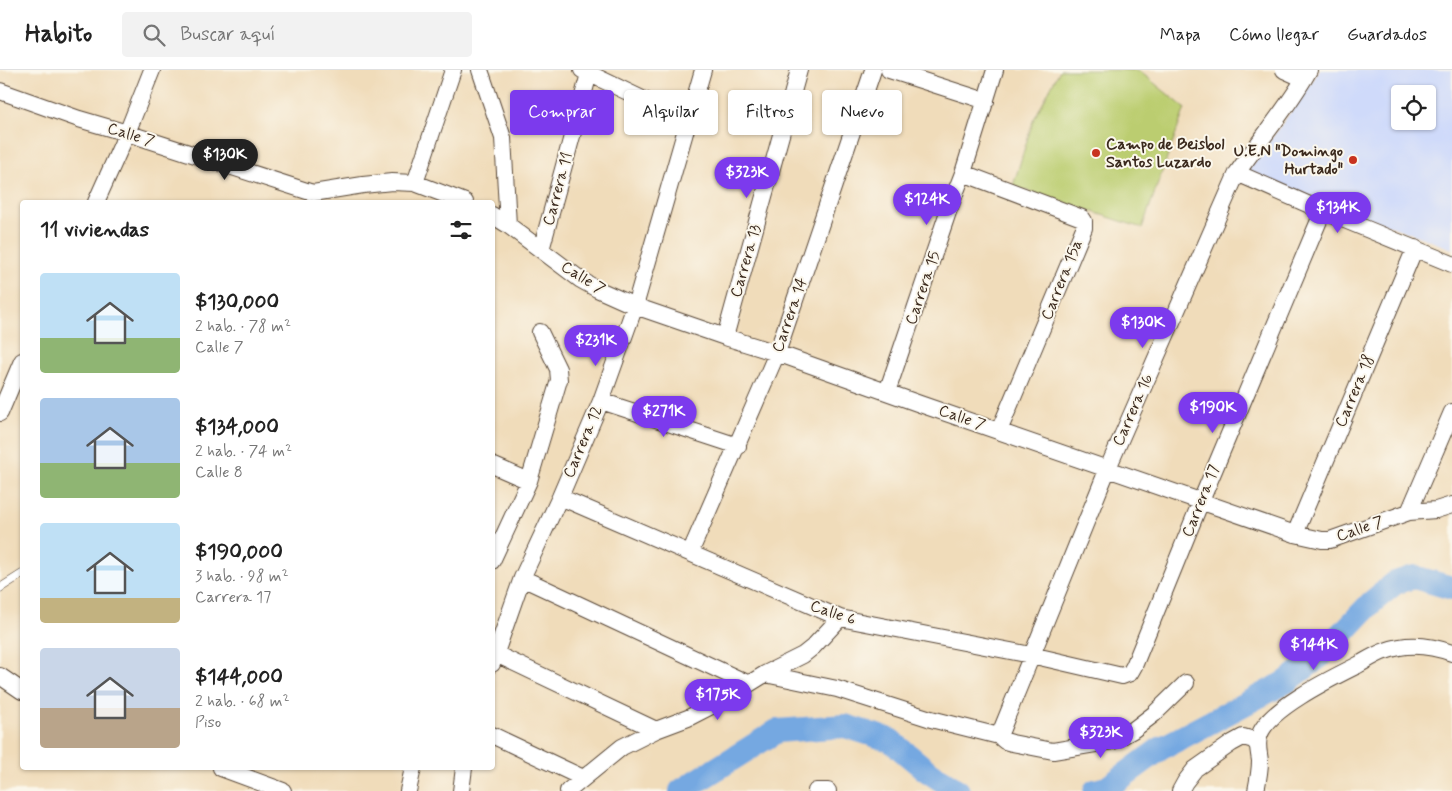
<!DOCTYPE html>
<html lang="es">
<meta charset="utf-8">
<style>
body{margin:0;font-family:Mynerve,sans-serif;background:#f2f2f2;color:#222;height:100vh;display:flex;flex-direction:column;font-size:19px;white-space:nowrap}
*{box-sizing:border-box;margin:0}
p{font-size:16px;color:#767676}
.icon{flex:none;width:28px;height:28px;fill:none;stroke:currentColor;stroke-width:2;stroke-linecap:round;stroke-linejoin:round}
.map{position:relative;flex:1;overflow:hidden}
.details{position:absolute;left:20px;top:130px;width:475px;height:570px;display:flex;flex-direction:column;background:#fff;border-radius:5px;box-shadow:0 1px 4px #0004}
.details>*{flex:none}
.banner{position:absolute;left:510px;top:20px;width:475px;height:45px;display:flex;gap:10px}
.fabs{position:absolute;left:1391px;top:15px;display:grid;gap:10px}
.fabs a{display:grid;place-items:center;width:45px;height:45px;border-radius:5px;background:#fff;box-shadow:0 1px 4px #0004;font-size:25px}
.price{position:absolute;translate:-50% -42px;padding:0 11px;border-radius:18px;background:#7c3aed;color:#fff;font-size:16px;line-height:32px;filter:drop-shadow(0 1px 2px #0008)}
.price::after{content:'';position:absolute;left:50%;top:30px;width:15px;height:11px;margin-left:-8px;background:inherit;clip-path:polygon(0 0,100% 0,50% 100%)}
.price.selected{background:#222;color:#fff}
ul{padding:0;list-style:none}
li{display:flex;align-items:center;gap:15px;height:125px;padding:0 20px}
li span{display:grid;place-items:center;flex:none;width:140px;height:100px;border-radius:5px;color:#555}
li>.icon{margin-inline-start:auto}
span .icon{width:60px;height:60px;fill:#fffc;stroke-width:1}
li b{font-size:21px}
h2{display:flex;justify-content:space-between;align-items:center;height:60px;padding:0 20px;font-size:21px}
.pill{padding:0 18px;border-radius:5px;background:#fff;box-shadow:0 1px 4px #0004;font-size:18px;line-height:45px}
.pill.selected{background:#7c3aed;color:#fff}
header{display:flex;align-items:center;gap:30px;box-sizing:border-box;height:70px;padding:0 25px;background:#fff;border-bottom:1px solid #e0e0e0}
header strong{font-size:24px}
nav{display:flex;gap:28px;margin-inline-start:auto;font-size:18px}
.search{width:350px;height:45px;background:#f2f2f2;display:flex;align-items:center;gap:12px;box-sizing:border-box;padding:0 18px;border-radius:5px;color:#767676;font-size:19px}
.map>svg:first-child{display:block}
</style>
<header>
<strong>Habito</strong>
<div class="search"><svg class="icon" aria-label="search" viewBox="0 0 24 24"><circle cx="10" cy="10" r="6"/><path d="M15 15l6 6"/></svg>Buscar aquí</div>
<nav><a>Mapa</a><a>Cómo llegar</a><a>Guardados</a></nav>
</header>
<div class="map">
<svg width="1452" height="721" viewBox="0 0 1452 721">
<rect width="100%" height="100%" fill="#fbf7ec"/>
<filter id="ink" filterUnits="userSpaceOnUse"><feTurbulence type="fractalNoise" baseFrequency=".02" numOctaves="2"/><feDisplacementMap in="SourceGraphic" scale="10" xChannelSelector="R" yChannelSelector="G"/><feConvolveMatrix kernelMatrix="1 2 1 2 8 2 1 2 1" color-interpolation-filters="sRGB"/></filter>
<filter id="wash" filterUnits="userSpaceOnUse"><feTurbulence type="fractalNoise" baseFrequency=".0096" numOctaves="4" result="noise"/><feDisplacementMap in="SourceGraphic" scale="20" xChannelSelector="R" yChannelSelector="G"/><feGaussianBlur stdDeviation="1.12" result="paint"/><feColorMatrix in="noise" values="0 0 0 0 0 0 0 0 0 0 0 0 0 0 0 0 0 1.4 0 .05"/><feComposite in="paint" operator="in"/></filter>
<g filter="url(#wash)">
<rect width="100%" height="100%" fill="#f0dcba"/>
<path fill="#cfdafa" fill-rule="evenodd" d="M1320,0H1452V179L1247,102L1306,21ZM1400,24H1428V51H1400Z"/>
<path fill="#bbcd70" stroke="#7b7c47" d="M1060,0H1138L1185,38L1142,158L1013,116L1033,51Z"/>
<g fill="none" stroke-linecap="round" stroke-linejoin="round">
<path stroke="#75a8e1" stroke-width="24" d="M681,721L777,661L845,656L890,670L926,700L958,721
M1095,721L1107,718L1160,679L1286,612L1322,585L1371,533L1395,513L1414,507L1452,518"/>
</g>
</g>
<g filter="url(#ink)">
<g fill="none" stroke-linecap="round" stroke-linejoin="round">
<defs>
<path id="lane" d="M0,518L22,504"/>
<path id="street" d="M480,0L503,68L508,155
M582,0L688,51
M889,0L986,31
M1284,0L1304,9
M0,21L79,49L127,63L313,123L363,115L392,112L415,113L465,132
M963,103L1082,148L1084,151V158L999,361
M1237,103L1323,141L1452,194
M415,113L453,0
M96,132L127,63L152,0
M492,145L508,155L581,210L597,219L635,236L725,267L777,283L920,334L1295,464L1322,470H1330L1409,442L1436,440L1452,435
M541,180L590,0
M725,267L799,0
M887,322L948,142L963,103L995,0
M601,331L738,376
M0,343L22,291
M492,395L529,411
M560,427L840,548L1031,585L1122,606L1130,603L1134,596L1201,431L1323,141
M1409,442L1452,342
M1295,464L1415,178
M690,483L777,283L873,0
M492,491L529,411L559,310L558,299L540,262
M522,508L749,614
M496,584L656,660
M492,594L522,508L560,427L601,331L635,236L703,0
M765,604L837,619L931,649L999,666L1108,398L1237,103C1260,69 1289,37 1309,0
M0,606L22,621
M492,665L583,708
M999,666L1005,671L1012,673L1053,681L1113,671L1133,660L1154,644L1186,613
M221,698L283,721
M408,721L413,698
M461,721L464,698
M568,721L622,677L656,660L688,648L723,630L765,604L803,585L813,577L840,548
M816,721H828
M1180,721L1185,712L1195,699L1232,673L1243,667L1254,670L1258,676
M1256,721C1258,711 1260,701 1260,691C1259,682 1256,673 1260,664C1270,638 1332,608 1358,595C1367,590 1376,584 1385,581C1408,572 1430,575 1452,583"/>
</defs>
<use href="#lane" stroke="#564535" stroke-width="9"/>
<use href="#street" stroke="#564535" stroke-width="18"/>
<use href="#lane" stroke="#fff" stroke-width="8"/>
<use href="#street" stroke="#fff" stroke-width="16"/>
</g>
</g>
<g fill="#c8321e" stroke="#fbf7ec" stroke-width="2">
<circle cx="1096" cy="83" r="5"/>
<circle cx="1353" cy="90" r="5"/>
</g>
<g text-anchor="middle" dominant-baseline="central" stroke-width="4" stroke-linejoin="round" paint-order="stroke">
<g font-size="16" fill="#3b2a1e" stroke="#fbf7ec">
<text transform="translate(131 65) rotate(17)">Calle 7</text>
<text transform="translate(558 119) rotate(-75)">Carrera 11</text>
<text transform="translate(746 191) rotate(-74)">Carrera 13</text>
<text transform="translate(583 208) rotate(32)">Calle 7</text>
<text transform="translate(1062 210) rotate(-68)">Carrera 15a</text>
<text transform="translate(923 218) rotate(-71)">Carrera 15</text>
<text transform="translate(790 245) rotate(-71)">Carrera 14</text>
<text transform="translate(1355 321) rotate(-67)">Carrera 18</text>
<text transform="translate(1133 340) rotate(-66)">Carrera 16</text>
<text transform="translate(962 348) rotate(19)">Calle 7</text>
<text transform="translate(583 372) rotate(-67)">Carrera 12</text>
<text transform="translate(1201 431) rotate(-68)">Carrera 17</text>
<text transform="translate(1360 459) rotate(-19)">Calle 7</text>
<text transform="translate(833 543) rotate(19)">Calle 6</text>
</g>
<g font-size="16" font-weight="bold" fill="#3b2a1e" stroke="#fbf7ec" text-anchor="start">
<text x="1106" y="74">Campo de Beisbol<tspan x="1106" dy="18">Santos Luzardo</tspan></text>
<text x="1343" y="81" text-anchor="end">U.E.N "Domingo<tspan x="1343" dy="18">Hurtado"</tspan></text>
</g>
</g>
</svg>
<div class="fabs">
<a><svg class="icon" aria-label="locate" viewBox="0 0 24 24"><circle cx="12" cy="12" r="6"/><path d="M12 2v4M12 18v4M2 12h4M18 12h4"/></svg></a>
</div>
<b class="price selected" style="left:225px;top:111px">$130K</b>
<b class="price" style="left:747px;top:129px">$323K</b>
<b class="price" style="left:927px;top:156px">$124K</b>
<b class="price" style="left:1338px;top:164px">$134K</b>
<b class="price" style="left:1143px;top:279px">$130K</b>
<b class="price" style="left:596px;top:297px">$231K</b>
<b class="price" style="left:1213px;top:364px">$190K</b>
<b class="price" style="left:664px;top:368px">$271K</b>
<b class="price" style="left:1314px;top:601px">$144K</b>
<b class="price" style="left:718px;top:651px">$175K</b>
<b class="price" style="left:1101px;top:689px">$323K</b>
<div class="banner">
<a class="pill selected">Comprar</a>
<a class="pill">Alquilar</a>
<a class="pill">Filtros</a>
<a class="pill">Nuevo</a>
</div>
<section class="details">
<h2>11 viviendas<svg class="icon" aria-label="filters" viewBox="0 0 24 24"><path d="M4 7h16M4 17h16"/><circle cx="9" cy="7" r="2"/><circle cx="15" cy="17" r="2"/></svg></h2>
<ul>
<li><span style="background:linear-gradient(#bfe0f5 65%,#8fb573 0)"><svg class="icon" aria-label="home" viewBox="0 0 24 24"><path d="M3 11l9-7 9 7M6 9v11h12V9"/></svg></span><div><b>$130,000</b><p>2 hab. · 78 m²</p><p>Calle 7</p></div></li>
<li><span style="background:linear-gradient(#a9c7e8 65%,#8fb573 0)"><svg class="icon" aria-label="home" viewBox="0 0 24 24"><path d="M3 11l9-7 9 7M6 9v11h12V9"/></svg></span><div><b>$134,000</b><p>2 hab. · 74 m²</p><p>Calle 8</p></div></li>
<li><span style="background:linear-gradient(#bfe0f5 75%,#c2b280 0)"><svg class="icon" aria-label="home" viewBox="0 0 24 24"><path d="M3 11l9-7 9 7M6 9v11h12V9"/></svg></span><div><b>$190,000</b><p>3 hab. · 98 m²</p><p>Carrera 17</p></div></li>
<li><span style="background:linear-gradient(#c9d6e8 60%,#b9a48a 0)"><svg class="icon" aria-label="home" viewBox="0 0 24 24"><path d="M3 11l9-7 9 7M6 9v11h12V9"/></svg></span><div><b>$144,000</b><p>2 hab. · 68 m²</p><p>Piso</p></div></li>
</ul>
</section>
</div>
